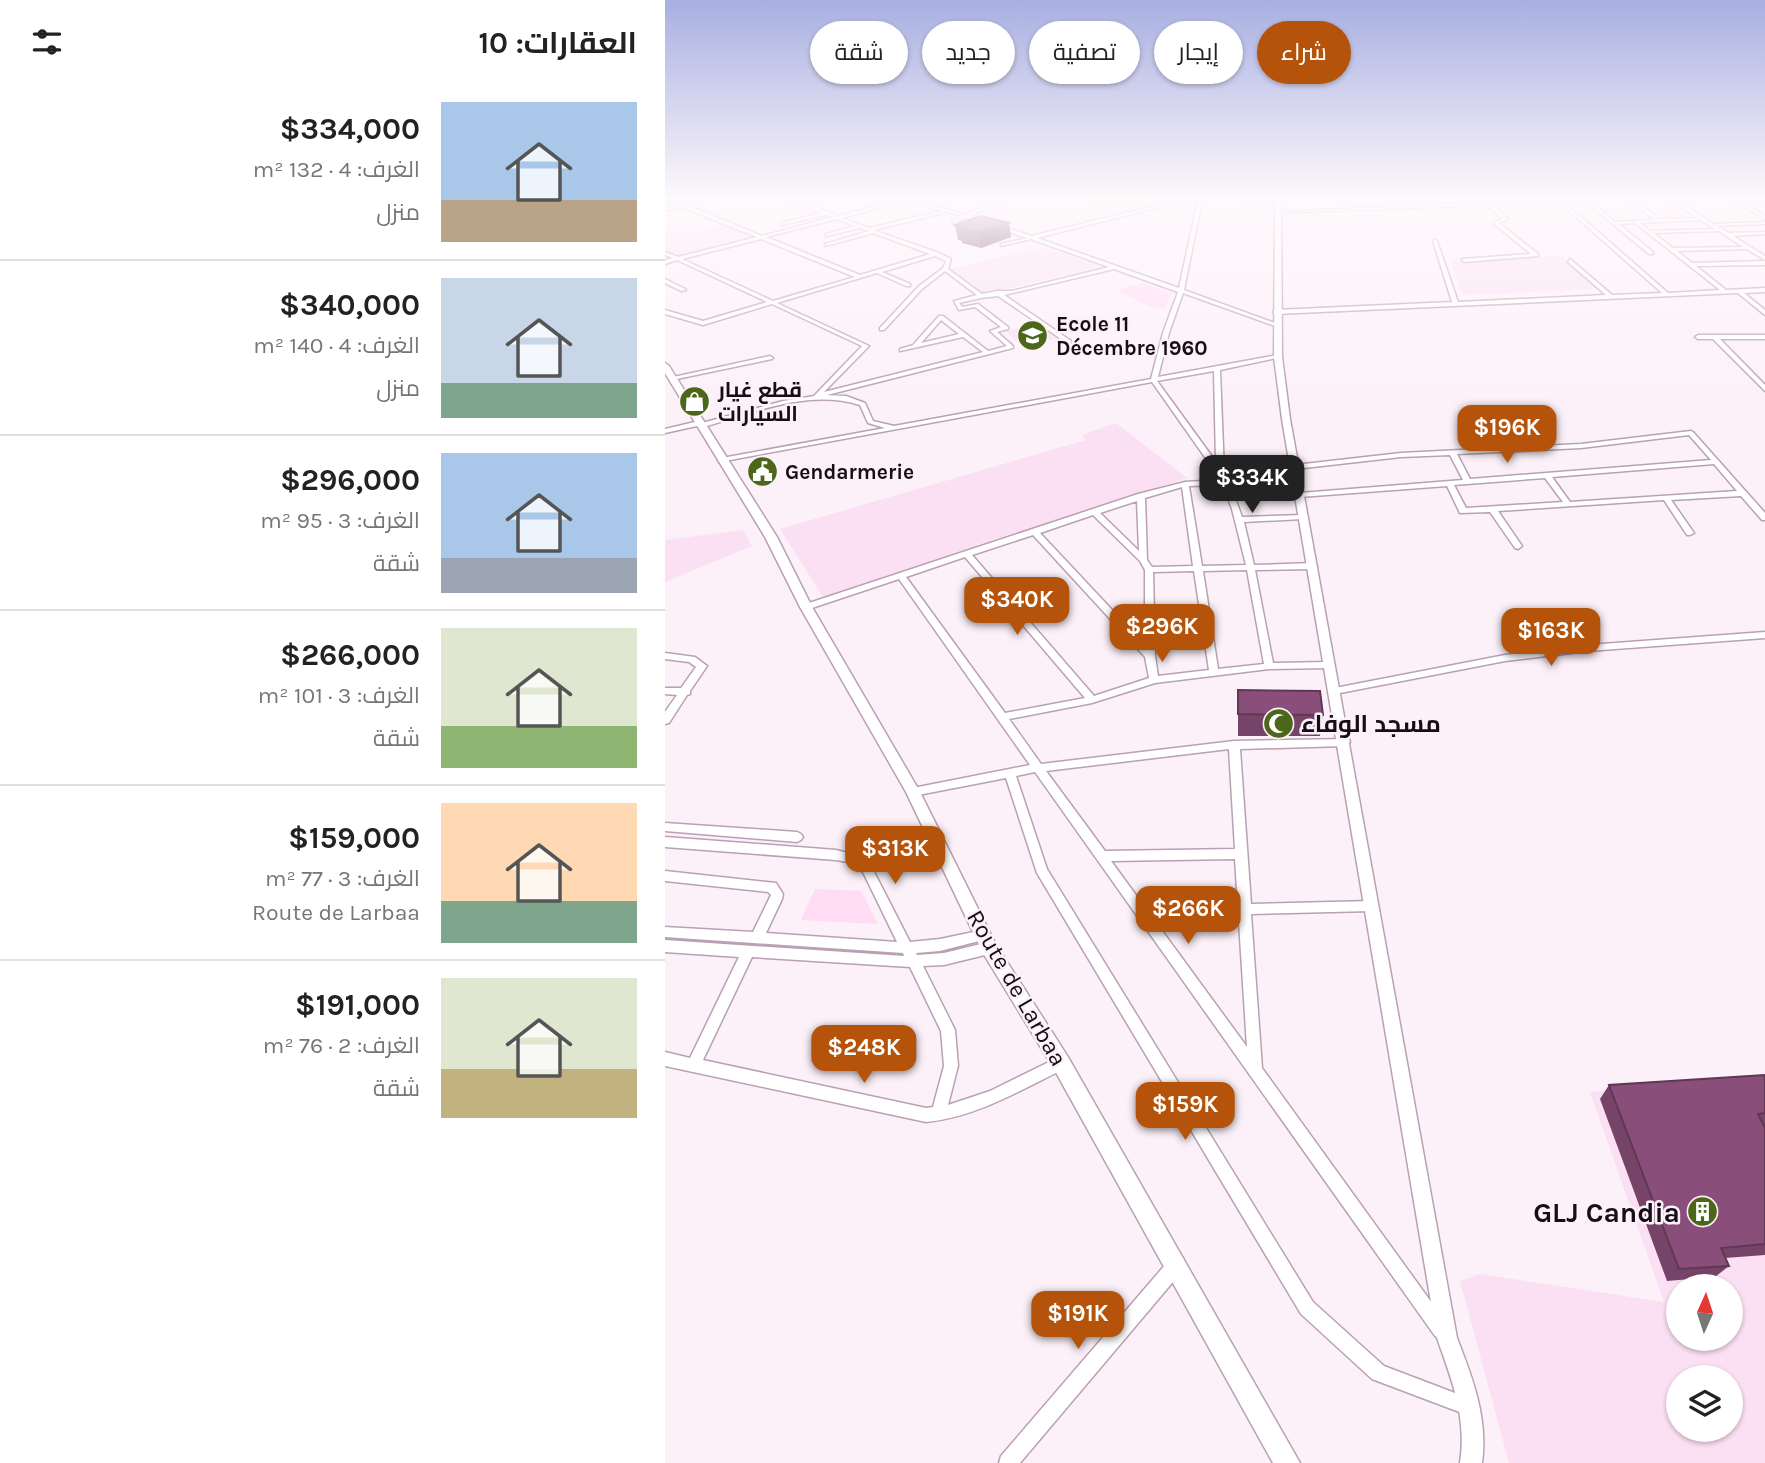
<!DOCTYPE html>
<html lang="ar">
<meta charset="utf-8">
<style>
body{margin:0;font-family:Karla,Cairo,sans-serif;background:#f2f2f2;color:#222;direction:rtl;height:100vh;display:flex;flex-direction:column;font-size:26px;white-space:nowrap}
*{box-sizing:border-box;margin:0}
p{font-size:23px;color:#767676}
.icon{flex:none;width:38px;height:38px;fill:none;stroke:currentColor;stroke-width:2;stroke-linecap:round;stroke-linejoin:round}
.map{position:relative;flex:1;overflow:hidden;direction:ltr}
.sheet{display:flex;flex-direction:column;background:#fff;width:665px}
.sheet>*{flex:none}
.hud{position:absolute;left:21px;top:21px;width:665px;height:63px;direction:rtl;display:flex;gap:14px}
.needle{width:46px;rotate:3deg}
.tools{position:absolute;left:1001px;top:1274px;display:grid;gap:14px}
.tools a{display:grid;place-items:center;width:77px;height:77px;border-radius:50%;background:#fff;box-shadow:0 2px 5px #0004;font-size:35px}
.price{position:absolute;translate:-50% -60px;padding:0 16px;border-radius:14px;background:#b45309;color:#fff;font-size:23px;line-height:46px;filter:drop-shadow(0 2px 4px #0008)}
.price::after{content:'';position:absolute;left:50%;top:42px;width:21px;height:16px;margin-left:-10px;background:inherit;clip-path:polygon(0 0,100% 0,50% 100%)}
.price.active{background:#222;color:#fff}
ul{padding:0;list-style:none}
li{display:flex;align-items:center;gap:21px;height:175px;padding:0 28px}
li+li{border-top:2px solid #e0e0e0}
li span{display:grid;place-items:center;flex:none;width:196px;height:140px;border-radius:0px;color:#555}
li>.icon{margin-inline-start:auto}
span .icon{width:84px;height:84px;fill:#fffc;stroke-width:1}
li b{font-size:30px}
h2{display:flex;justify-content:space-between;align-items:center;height:84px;padding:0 28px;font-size:30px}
.chip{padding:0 24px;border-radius:32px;background:#fff;box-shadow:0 2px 5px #0004;font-size:24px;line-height:63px}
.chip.active{background:#b45309;color:#fff}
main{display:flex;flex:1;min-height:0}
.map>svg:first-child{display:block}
</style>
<main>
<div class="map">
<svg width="1100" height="1463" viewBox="0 0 1100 1463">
<rect width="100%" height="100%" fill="#fcf1f9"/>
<path fill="#fbdff3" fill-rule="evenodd" d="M428,200H503L463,212L421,203Z
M59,225L91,237L14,257L0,251V234L22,229L30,232Z
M381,247L437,267L319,294L284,269Z
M897,256L934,289L798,295L785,259Z
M373,323L395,339L355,344L340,331Z
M451,423L522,478L158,597L115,529L421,440L417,435Z
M78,530L87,546L0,582V540Z
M1100,1075V1463H844L795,1281L815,1274L999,1302L925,1092ZM1013,1286H1066V1339H1013ZM1013,1377H1066V1430H1013Z"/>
<path fill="#ffdbf4" d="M477,283L507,293L500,308L487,307L455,293V289Z
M150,889L196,891L213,924L136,920Z"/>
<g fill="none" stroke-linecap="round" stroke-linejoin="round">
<defs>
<path id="minor" d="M2,200H9L17,204L41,200L21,205L97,236L168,217L161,215L116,225V223L156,213L124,200H131L173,216L234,200H243L177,218L204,228L277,211L244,200H252L300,215L335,200H342L305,216L367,236L513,200H522L372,238L514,288L533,200H537L519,290L615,325L610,326L518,293L504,333L493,377L613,355L616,357L555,370L559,473L563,480L630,477L634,479L630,481L565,484L577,517L638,515L642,517L638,519L579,522L589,565L648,563L652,566L648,569L590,570L608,663L663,662L668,665L663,668L604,669L490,683L427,703L344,719L376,764L569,741L684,739L685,742L680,746L575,749L586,904L707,901L711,902L713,906L711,910L707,911L586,914L597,1068L782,1324L785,1330L782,1336L776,1339L770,1336L370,772L351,776L382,869L648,1302L719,1366L811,1401L814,1407L811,1413L805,1416L707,1379L636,1314L372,873L341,778L248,796L244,795L242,792L244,789L248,788L365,765L234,579L141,610L136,607L138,605L473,494L520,482L555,480L551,473L487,382L54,462L53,460L57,458L220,428L203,423L195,405C142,388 86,414 35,428L32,426L0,433V429L34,421L37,423L118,401L149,396L197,346L107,304L38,325L0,314V310L38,321L102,302L12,260L0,264V260L8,258L0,255V252L13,257L92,237L16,207L0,210V208L12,205ZM279,211L296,216L287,221L294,230L298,229L292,221L301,218L362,238L336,244V246L366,239L444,267L347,291H332L317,294L283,269L286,259L274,253L208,230L279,213ZM172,219L190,226L161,234V236L195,228L204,231L160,244V246L208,233L265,254L195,275L101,237ZM96,239L190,277L108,301L17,259ZM270,256L281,261L278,268L253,287L215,328V330H219L257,289L280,271L312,295L289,301L294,310L310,307L336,327L325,331L342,346L323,351L278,316H274L248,345L235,349V351L298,337L318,352L159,392L204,346L112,303L212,273L241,286H245V284L217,272ZM449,269L513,292L498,333L486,379L229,426L208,421L200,403L181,396L162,395L348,348V346L332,332L343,329V327L313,304L297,307L294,303L316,298L333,296L402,343H406V341L339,295ZM276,320L294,334L256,343ZM549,371L551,462L492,381ZM558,485L567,509L581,565L537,566L524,486ZM517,487L528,566L487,567L482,560L480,498ZM472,501L474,551L435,513ZM428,515L475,561L480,570V645L375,533ZM368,535L480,657L484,678L429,696L307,555ZM300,557L420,698L340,713L241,577ZM582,570L599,664L553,669L538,571ZM529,571L544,670L493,676L490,656L488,572ZM564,749L570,849L440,851L381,771ZM570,859L582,1047L446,861Z
M575,200H587L615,206L613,207Z
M872,200H918L899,202L1003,293L1055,290L970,223L954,224L988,252V254H984L919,200H924L950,222L990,220L963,200H968L996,219L1032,218L1005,200H1011L1048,224L1100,222V224L1052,226L1064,233L1100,232V234L1068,236L1100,256V260L1082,249L1012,251L1027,263L1100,261V265L1031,266L1061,290L1100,288V292L1079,293L1100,310V315L1073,293L611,314L608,312L611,310L787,302L768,241L770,240L772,241L793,302L941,295L903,262L905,259L947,295L997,293L894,202L827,205L843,219L834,223L873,254V256L799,262L797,259L866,254L829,224V222L838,219L822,205L614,213L612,212ZM1036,220L1050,229L985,231L975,223ZM1054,231L1078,247L1008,248L988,233Z
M1069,200H1075L1100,216V219Z
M1092,200H1098L1100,204Z
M0,279L20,289L21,290L16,291L0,283Z
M1100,335V339H1055L1100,385V391L1048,339H1033L1030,337L1033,335Z
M105,356L108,358L107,359L7,380L4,378Z
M1026,431L1028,432L1100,513V520H1097L1076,496L1006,500L1029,533L1025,535H1022L999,500L833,511L857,546L853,549L850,548L825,512L795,513L782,486L635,497L631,495L635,493L798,480L785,455L736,457L630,469L626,467L630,465L736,453L916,444ZM1024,435L1046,460L805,479L792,454L916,448ZM1049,464L1072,491L905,502L887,477ZM880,478L898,502L801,508L789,485Z
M1100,632V638L923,651L840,661L670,694L665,691L670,688L840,655L923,645Z
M0,653L30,657L42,666L25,691V694L22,695L4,723L0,724V712L12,695L0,694V688H16L31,667L24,662L0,659Z
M0,823L132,832L136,834L138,837L136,840L132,842L0,831Z
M0,837L171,850L190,855L206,866L245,942L275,939L318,930L323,931L324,935L323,939L318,940L275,951L251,953L252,955L279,953L324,942L329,944L330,948L329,952L324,954L279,965L258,966L290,1030L293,1066L283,1105L325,1091L396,1056L401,1058L403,1063L401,1068C355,1090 312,1117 261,1122L0,1066V1052L25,1058L74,957L0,952V940L239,956L238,953L0,937V927L88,932L106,895L103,892L0,881V871L111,883L118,894L117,899L101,933L232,942L198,872L183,862L171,860L0,847ZM87,957L245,967L276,1031L279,1066L268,1107L261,1108L38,1060Z
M512,1256L518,1258L520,1264L518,1270L355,1463H334L336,1456L506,1258Z"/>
<path id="tertiary" d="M610,200H616L617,357L625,419L792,1338C808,1379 823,1418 817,1463H795C802,1418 787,1380 772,1338L617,419L609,357Z"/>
<path id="secondary" d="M0,363L4,366L112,537L147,607L255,792L330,943L403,1057L635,1463H608L389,1069L318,953L241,792L135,607L100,537L0,373Z"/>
</defs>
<use href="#minor" stroke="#baa0b3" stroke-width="3"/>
<use href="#tertiary" stroke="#baa0b3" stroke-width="3"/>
<use href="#secondary" stroke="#baa0b3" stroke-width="3"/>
<use href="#minor" fill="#fff" fill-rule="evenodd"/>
<use href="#tertiary" fill="#fff" fill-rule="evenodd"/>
<use href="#secondary" fill="#fff" fill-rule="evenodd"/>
</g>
<path fill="#764469" d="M344,223L346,237L316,248L297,243V241L293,240L290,225Z
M573,690L658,715L655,736H573Z
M1100,1075V1126H1099L1100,1128V1255L1060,1258L1064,1266L1050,1277L1002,1281L935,1099L944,1085Z"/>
<path fill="#603755" d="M344,223L346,237L316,248L314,233Z"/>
<path fill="#894f7a" stroke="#603755" stroke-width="2" d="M316,216L344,223L314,233L294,228L297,227L290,225Z
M573,690L655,691L658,715L573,714Z
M1100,1075V1113L1093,1114L1100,1128V1244L1056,1248L1064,1266L1014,1269L944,1085Z"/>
<linearGradient id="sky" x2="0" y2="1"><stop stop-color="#a8afe1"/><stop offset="0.49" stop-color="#fef9fc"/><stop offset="1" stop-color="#fef9fc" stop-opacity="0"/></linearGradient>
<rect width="1100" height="405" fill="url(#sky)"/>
<defs>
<symbol id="school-disc" viewBox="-11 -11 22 22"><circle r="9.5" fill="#4c6719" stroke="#fcf1f9"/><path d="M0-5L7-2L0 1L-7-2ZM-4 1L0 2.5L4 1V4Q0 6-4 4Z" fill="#fff"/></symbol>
<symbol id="shop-disc" viewBox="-11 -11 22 22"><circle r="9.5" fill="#4c6719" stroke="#fcf1f9"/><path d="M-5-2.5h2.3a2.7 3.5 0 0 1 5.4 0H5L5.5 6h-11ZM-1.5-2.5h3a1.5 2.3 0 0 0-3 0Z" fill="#fff"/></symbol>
<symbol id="civic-disc" viewBox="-11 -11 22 22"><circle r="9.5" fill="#4c6719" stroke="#fcf1f9"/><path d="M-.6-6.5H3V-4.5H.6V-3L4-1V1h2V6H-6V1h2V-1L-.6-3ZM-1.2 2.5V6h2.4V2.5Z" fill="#fff"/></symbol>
<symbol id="mosque-disc" viewBox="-11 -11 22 22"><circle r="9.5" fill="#4c6719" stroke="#fcf1f9"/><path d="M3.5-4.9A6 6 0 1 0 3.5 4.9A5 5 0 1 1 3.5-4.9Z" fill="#fff"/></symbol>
<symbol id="building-disc" viewBox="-11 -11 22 22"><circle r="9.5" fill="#4c6719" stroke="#fcf1f9"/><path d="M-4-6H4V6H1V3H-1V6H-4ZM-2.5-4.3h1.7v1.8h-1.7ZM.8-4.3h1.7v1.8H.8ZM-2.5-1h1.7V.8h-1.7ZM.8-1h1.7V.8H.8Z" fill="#fff"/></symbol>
</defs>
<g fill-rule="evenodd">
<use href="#school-disc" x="350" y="318" width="35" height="35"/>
<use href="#shop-disc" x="12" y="384" width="35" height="35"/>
<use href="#civic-disc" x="80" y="454" width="35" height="35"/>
<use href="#mosque-disc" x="596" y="706" width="35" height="35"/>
<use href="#building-disc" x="1020" y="1194" width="35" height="35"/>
</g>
<g text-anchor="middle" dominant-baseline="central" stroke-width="5" stroke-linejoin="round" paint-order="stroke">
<g font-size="21" font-weight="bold" fill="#170d14" stroke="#fcf1f9" text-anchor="start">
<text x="391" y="324">Ecole 11<tspan x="391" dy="24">Décembre 1960</tspan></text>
<text x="53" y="390">قطع غيار<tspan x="53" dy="24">السيارات</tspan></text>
<text x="120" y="472">Gendarmerie</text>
</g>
<g font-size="24" font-weight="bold" fill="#170d14" stroke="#fcf1f9" text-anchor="start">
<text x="636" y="724">مسجد الوفاء</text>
</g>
<g font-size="24" fill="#170d14" stroke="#fcf1f9">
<text transform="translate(352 988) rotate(60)">Route de Larbaa</text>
</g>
<g font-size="28" font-weight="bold" fill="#170d14" stroke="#fcf1f9" text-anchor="end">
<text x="1015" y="1212">GLJ Candia</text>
</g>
</g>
</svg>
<div class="tools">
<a><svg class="needle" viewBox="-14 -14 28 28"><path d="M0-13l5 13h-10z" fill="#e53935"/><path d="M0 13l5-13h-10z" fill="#767676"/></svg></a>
<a><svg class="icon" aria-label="layers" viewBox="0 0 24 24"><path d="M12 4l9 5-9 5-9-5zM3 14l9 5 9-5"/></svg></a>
</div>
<b class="price" style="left:842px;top:465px">$196K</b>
<b class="price active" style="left:587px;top:515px">$334K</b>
<b class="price" style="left:352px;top:637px">$340K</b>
<b class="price" style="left:497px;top:664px">$296K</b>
<b class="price" style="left:886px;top:668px">$163K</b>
<b class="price" style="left:230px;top:886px">$313K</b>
<b class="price" style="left:523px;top:946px">$266K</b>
<b class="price" style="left:199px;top:1085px">$248K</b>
<b class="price" style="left:520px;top:1142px">$159K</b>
<b class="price" style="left:413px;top:1351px">$191K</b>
<div class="hud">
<a class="chip active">شراء</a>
<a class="chip">إيجار</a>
<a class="chip">تصفية</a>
<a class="chip">جديد</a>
<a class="chip">شقة</a>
</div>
</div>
<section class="sheet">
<h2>العقارات: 10<svg class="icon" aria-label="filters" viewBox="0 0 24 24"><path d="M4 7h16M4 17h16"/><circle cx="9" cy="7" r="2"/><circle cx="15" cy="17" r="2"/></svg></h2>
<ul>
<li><span style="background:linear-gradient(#a9c7e8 70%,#b9a48a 0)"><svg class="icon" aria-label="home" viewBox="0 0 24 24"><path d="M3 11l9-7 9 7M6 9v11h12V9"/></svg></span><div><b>$334,000</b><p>الغرف: 4 · 132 m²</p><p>منزل</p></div></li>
<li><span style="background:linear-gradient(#c9d6e8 75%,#7fa58c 0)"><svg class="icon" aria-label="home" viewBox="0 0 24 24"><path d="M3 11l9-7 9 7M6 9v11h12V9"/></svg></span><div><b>$340,000</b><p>الغرف: 4 · 140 m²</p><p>منزل</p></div></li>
<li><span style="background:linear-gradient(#a9c7e8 75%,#9aa5b1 0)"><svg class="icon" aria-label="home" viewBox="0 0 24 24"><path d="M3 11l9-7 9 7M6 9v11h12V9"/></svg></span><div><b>$296,000</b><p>الغرف: 3 · 95 m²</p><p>شقة</p></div></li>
<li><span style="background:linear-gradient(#dfe7d0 70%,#8fb573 0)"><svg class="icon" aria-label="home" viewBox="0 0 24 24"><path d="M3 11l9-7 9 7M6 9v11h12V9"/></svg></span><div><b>$266,000</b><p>الغرف: 3 · 101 m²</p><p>شقة</p></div></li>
<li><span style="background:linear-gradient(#ffd9b3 70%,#7fa58c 0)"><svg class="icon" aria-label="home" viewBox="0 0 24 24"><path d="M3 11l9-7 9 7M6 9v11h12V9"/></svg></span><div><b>$159,000</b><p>الغرف: 3 · 77 m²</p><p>Route de Larbaa</p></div></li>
<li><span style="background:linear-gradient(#dfe7d0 65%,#c2b280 0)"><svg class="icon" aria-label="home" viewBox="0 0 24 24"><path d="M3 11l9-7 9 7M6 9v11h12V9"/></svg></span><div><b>$191,000</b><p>الغرف: 2 · 76 m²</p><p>شقة</p></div></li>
</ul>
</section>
</main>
